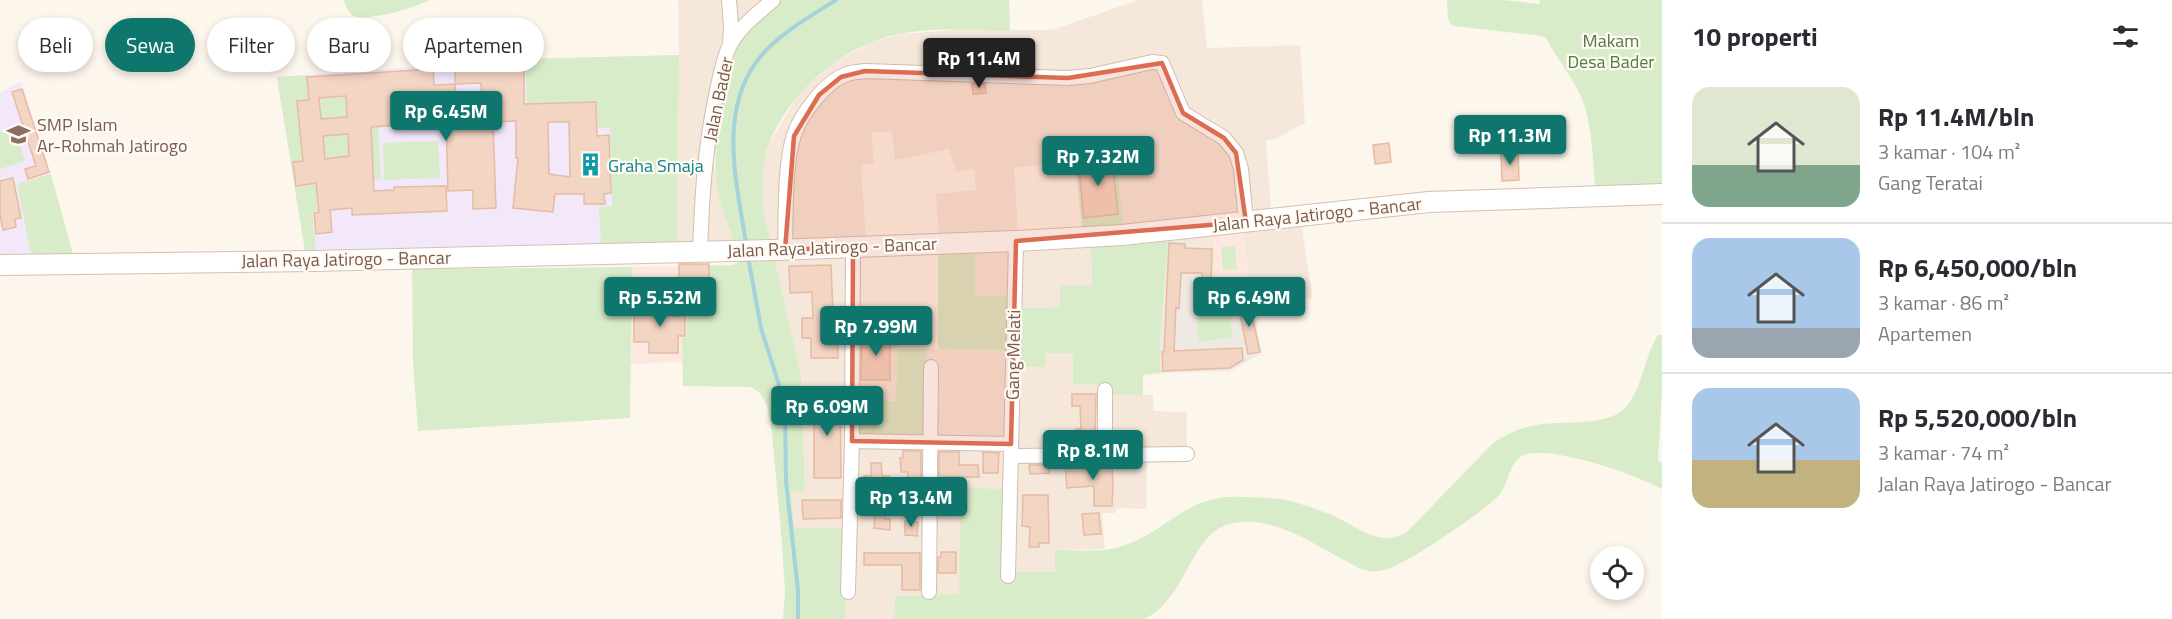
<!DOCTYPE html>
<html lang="id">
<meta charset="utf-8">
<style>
body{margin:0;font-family:"Titillium Web",sans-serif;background:#f7f7f7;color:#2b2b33;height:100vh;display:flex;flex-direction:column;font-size:22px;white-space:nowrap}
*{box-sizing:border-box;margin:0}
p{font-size:20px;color:#7c7c81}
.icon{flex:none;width:33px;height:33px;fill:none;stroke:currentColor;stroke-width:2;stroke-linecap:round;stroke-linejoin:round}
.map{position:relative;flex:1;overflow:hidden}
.panel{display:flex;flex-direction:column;background:#fff;width:510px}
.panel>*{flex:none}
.guide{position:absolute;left:18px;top:18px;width:570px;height:54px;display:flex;gap:12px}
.tools{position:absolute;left:1590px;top:546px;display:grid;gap:12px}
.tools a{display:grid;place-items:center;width:54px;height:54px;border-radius:50%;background:#fff;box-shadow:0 3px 9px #0003;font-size:30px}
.price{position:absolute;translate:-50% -51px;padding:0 14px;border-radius:6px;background:#0f766e;color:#fff;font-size:20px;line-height:39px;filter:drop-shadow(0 2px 3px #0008)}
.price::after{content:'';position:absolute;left:50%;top:36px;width:18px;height:14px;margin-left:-9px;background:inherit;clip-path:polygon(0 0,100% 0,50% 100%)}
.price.active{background:#222;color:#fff}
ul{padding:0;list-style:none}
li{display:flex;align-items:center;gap:18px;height:150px;padding:0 30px}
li+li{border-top:2px solid #e1e1e2}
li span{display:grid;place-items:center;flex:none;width:168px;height:120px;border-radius:18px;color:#555}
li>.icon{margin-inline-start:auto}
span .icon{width:72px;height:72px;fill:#fffc;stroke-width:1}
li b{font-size:26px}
h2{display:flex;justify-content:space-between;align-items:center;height:72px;padding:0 30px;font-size:26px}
.tag{padding:0 21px;border-radius:27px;background:#fff;box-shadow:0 3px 9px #0003;font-size:21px;line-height:54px}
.tag.active{background:#0f766e;color:#fff}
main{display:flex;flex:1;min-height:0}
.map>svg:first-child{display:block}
</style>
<main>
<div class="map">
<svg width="1662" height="619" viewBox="0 0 1662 619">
<rect width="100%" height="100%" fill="#fdf6ec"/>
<path fill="#f5e8da" d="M678,0H781L756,21L715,141L714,162L719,197L735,241L677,242L679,55Z
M1138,0H1202L1207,48L1300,45L1305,123L1277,138L1266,141L1271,209L1123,226L1115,155L1014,168L1018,232L939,236L936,194L976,190L974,169L956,172L949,149L895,160L892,131L871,133L874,164L861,165L866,239L771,244L764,213L762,188L763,165L770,142L797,97L809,84L835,62L872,42L902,34L953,30H1052Z
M1301,223L1313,298L1252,308L1243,230Z
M1214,233V303L1229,302L1199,342L1192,282L1194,235Z
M1091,243L1092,285L1060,307L1010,308V295L975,296V249Z
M859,254L858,327H898L896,401L925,437L926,349L1074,353L1112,385V395H1153V411L1187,412V459L1147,460L1146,509L1116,508L1115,513H1102L1105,549L1055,550V572L1003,571L959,594L895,596L894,619H845V529L795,528L791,492L805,491L801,375L774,257Z"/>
<path fill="#fde8e0" d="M1243,230L1251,300L1214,303V233Z
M678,266L679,314H687V338H682V362L631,364L632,267Z"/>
<path fill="#efe9e4" d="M1194,235L1192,282L1199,341L1233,337L1229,302L1251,300L1262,353L1230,371L1161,373L1160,345L1168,238Z"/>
<path fill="#f3e8fa" d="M679,55L677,242L305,251L277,77L525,59Z
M21,81L51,174L17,184L31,255H0V93Z"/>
<path fill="#d8ecc9" d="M344,0H430C417,7 367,22 354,16C348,13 346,6 344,0Z
M781,0H1009L1010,31C970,30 926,26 887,37C835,51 780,102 766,154C761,173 762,194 764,213L801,375L805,491L791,492L795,528H845V619H783L785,592L782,543L772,433L767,405L760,393L751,387L683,386L682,338H687V315L679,314L678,266L733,265L737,263C737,238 724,220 719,197C710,158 718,77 739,43C750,26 766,13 781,0Z
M1447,0H1502L1539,4L1540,0H1662V186H1595C1593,160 1592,132 1585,107C1577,82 1558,61 1546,38L1541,36L1454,26L1451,25L1448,19Z
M679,55L677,242L601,244L599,207L612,206L610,128H598L597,102L527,103L525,59Z
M307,75L309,99L377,96L381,179L338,181L340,209L312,212L316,250L305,251L277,77Z
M14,126L25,161L0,169V131Z
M438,141L440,178L384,180L383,143Z
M1116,155L1123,226L1082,228L1075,160Z
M51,174L73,254L31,255L17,184Z
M1168,238L1160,345L1161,373L1143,375V395H1112V385L1073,384V353H1045V367H1018V351L938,349V251L975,249V296L1010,295V308L1060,307V286L1092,285L1091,243Z
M1235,246L1237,269L1223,270L1221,247Z
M632,267L630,418L418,431L413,361L412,269Z
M1193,284L1214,285V303L1229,302L1233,337L1199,342Z
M1658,335H1662V390L1658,461L1662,463V489C1639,476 1541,440 1519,458C1509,466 1508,484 1500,494C1488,509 1405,565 1387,569C1381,571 1375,572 1369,571C1360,570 1349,562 1340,558C1307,540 1265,512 1226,525C1189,539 1185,601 1144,619H894L895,596L959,594L961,488L1005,489L1004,571L1055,572V550C1076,550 1103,553 1123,546C1170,530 1187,493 1243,497C1261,498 1280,497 1297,503C1310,507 1323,511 1336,517C1359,528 1381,548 1407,532L1493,443C1507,434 1520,428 1536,425C1562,420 1607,428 1626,407C1643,387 1644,357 1658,335Z
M897,349H926L925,438L856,437V401H896Z"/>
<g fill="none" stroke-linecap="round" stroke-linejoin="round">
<path stroke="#a5d3da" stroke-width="4" d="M746,243C737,185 718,113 757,61C777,35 809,17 836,0
M748,257L761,328L785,404L786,481L798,591V619"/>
</g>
<path fill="#f3d5c3" stroke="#e6bba3" stroke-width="1.5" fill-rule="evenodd" d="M524,61V104L596,102L597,136L609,135L611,193L604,194L605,204H584V194H555L553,212L513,208L518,158H516V121L493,122L496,208L473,209V190L448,191L446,120L400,123V125L371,127L374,191L394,190V187L446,186L447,211L352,215V208L330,210L332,232L316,234L314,213L319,212L316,183L296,186L293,162L303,161L297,101L309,100L307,77L433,69L434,85L455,84L456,104L482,103L481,83L455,84V71L480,69V63ZM346,96L347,117L321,119L319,98ZM548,122H569L570,177L549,174ZM348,134L349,156L325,159L323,136Z
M972,84H985L986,93L973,94Z
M22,89L49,172L28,179L25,169L36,166L12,92Z
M1496,124L1497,146L1477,147L1475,125Z
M1389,143L1391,162L1375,164L1373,145Z
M1518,151L1519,180L1502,181L1501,152Z
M1112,157L1118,214L1084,218L1078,161Z
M13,178L21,218L15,219L16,227L3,230L0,215V181Z
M1169,243L1185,244V248L1212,249L1211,283H1202V273H1181L1179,308L1176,307L1174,351L1242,348L1243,360L1230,368L1163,371L1162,352H1164Z
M679,264H709V282H679Z
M831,265L833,312H837L838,358H811V338H802V318H813L812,292L790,293L789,266Z
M1230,280V285L1241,284L1243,298L1221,300L1219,281Z
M654,301H672L673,316H685V336H678V353H649V342H634V313L654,312Z
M1249,302L1260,352L1248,354L1238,304Z
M862,334H890V380H861Z
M1072,394H1096L1095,441L1076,440V429H1081L1080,406H1072Z
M814,396H840L841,478H814Z
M903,451H921V495L907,494L908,472H901L900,458H903Z
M939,452H959V465H978L979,477H939Z
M983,452L999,453L998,473H983Z
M871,463H881L882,476H889V490H884L885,519H890V530L874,528L875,509L863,510L864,476H871Z
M1065,464H1112L1113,484L1112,506H1094V486L1067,488Z
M1029,465H1049V473L1030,474Z
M1023,495H1048L1049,543H1039V547H1029L1030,527L1022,526Z
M802,500H841V518L803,519Z
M1099,513L1101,534L1084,535L1082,514Z
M905,521L918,522L917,536L905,535Z
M941,552H956V573H938V557H941Z
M864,553H920V590H902V565H864Z"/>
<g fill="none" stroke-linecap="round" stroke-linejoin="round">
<defs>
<path id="street" d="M729,0L731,27L730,43
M785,250C786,217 784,165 794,135C801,114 826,81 847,74C853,72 859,72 865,71L1068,78L1090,76L1152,62L1162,63L1183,113L1224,138L1236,153L1241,169L1246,222
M700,251C702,197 705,144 717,91C720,76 723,60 729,47C739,27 757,14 773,0
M852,441L1011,444
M1105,455V390
M1011,456L1187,454
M1008,576L1016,241
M848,592L852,441L853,247
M929,592L931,367"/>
<path id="secondary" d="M0,265L314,261L775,250L1016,241L1122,235L1429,202L1662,194"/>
</defs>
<use href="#street" stroke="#d1beb0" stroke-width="16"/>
<use href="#secondary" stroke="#d6c0b0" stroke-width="22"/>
<use href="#street" stroke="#fff" stroke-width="14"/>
<use href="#secondary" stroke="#fff" stroke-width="20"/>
</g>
<path fill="#dc6d51" fill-opacity="0.2" stroke="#dc6d51" stroke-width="4.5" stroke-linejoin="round" d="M1162,63L1183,113L1224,138L1236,153L1246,222L1016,241L1011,444L852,441L853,247L785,250L794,136L819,95L841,77L865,71L1068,78Z"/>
<defs>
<symbol id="school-bare" viewBox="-9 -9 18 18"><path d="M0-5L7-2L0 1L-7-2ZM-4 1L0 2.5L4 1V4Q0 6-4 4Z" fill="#8d6e63" stroke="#fffaf3" stroke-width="2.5" paint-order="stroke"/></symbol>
<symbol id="building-bare" viewBox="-9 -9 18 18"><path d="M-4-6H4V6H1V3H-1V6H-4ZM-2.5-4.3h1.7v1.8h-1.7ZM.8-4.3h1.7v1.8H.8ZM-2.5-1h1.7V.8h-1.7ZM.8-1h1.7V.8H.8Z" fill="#0f9aa8" stroke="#fffaf3" stroke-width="2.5" paint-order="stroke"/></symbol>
</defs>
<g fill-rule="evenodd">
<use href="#school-bare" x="2" y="118" width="33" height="33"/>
<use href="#building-bare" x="574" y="148" width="33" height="33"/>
</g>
<g text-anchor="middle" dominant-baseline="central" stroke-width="4.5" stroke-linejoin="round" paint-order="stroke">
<g font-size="18" fill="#537a41" stroke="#fffaf3">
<text x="1611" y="40">Makam<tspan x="1611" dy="21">Desa Bader</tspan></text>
</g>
<g font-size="18" fill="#7a5c4d" stroke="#fffaf3">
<text transform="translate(718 99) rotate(-78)">Jalan Bader</text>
<text transform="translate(1317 214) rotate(-6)">Jalan Raya Jatirogo - Bancar</text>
<text transform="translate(832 247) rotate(-2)">Jalan Raya Jatirogo - Bancar</text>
<text transform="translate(346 259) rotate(-1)">Jalan Raya Jatirogo - Bancar</text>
<text transform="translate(1013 355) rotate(-89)">Gang Melati</text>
</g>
<g font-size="18" fill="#785e54" stroke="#fffaf3" text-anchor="start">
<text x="37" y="124">SMP Islam<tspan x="37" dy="21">Ar-Rohmah Jatirogo</tspan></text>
</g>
<g font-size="18" fill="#0d838f" stroke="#fffaf3" text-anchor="start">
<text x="608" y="165">Graha Smaja</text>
</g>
</g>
</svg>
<div class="tools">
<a><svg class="icon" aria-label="locate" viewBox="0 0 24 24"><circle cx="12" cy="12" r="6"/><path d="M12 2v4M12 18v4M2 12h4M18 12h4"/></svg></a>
</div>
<b class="price active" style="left:979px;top:89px">Rp 11.4M</b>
<b class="price" style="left:446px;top:142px">Rp 6.45M</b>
<b class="price" style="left:1510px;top:166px">Rp 11.3M</b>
<b class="price" style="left:1098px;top:187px">Rp 7.32M</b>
<b class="price" style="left:660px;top:328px">Rp 5.52M</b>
<b class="price" style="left:1249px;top:328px">Rp 6.49M</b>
<b class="price" style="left:876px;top:357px">Rp 7.99M</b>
<b class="price" style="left:827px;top:437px">Rp 6.09M</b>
<b class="price" style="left:1093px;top:481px">Rp 8.1M</b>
<b class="price" style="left:911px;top:528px">Rp 13.4M</b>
<div class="guide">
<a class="tag">Beli</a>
<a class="tag active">Sewa</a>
<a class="tag">Filter</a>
<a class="tag">Baru</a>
<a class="tag">Apartemen</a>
</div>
</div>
<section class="panel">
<h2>10 properti<svg class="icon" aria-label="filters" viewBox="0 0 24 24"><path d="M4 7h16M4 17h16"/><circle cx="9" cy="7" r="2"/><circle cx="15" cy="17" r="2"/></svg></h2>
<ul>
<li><span style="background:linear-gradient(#dfe7d0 65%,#7fa58c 0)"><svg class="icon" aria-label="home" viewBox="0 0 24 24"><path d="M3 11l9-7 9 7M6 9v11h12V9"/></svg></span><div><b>Rp 11.4M/bln</b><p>3 kamar · 104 m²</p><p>Gang Teratai</p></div></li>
<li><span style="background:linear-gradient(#a9c7e8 75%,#9aa5b1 0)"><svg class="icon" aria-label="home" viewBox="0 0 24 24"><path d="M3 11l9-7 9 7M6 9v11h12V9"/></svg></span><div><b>Rp 6,450,000/bln</b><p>3 kamar · 86 m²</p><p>Apartemen</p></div></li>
<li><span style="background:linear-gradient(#a9c7e8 60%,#c2b280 0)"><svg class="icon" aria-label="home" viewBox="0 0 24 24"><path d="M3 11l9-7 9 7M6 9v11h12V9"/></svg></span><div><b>Rp 5,520,000/bln</b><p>3 kamar · 74 m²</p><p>Jalan Raya Jatirogo - Bancar</p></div></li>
</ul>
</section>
</main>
